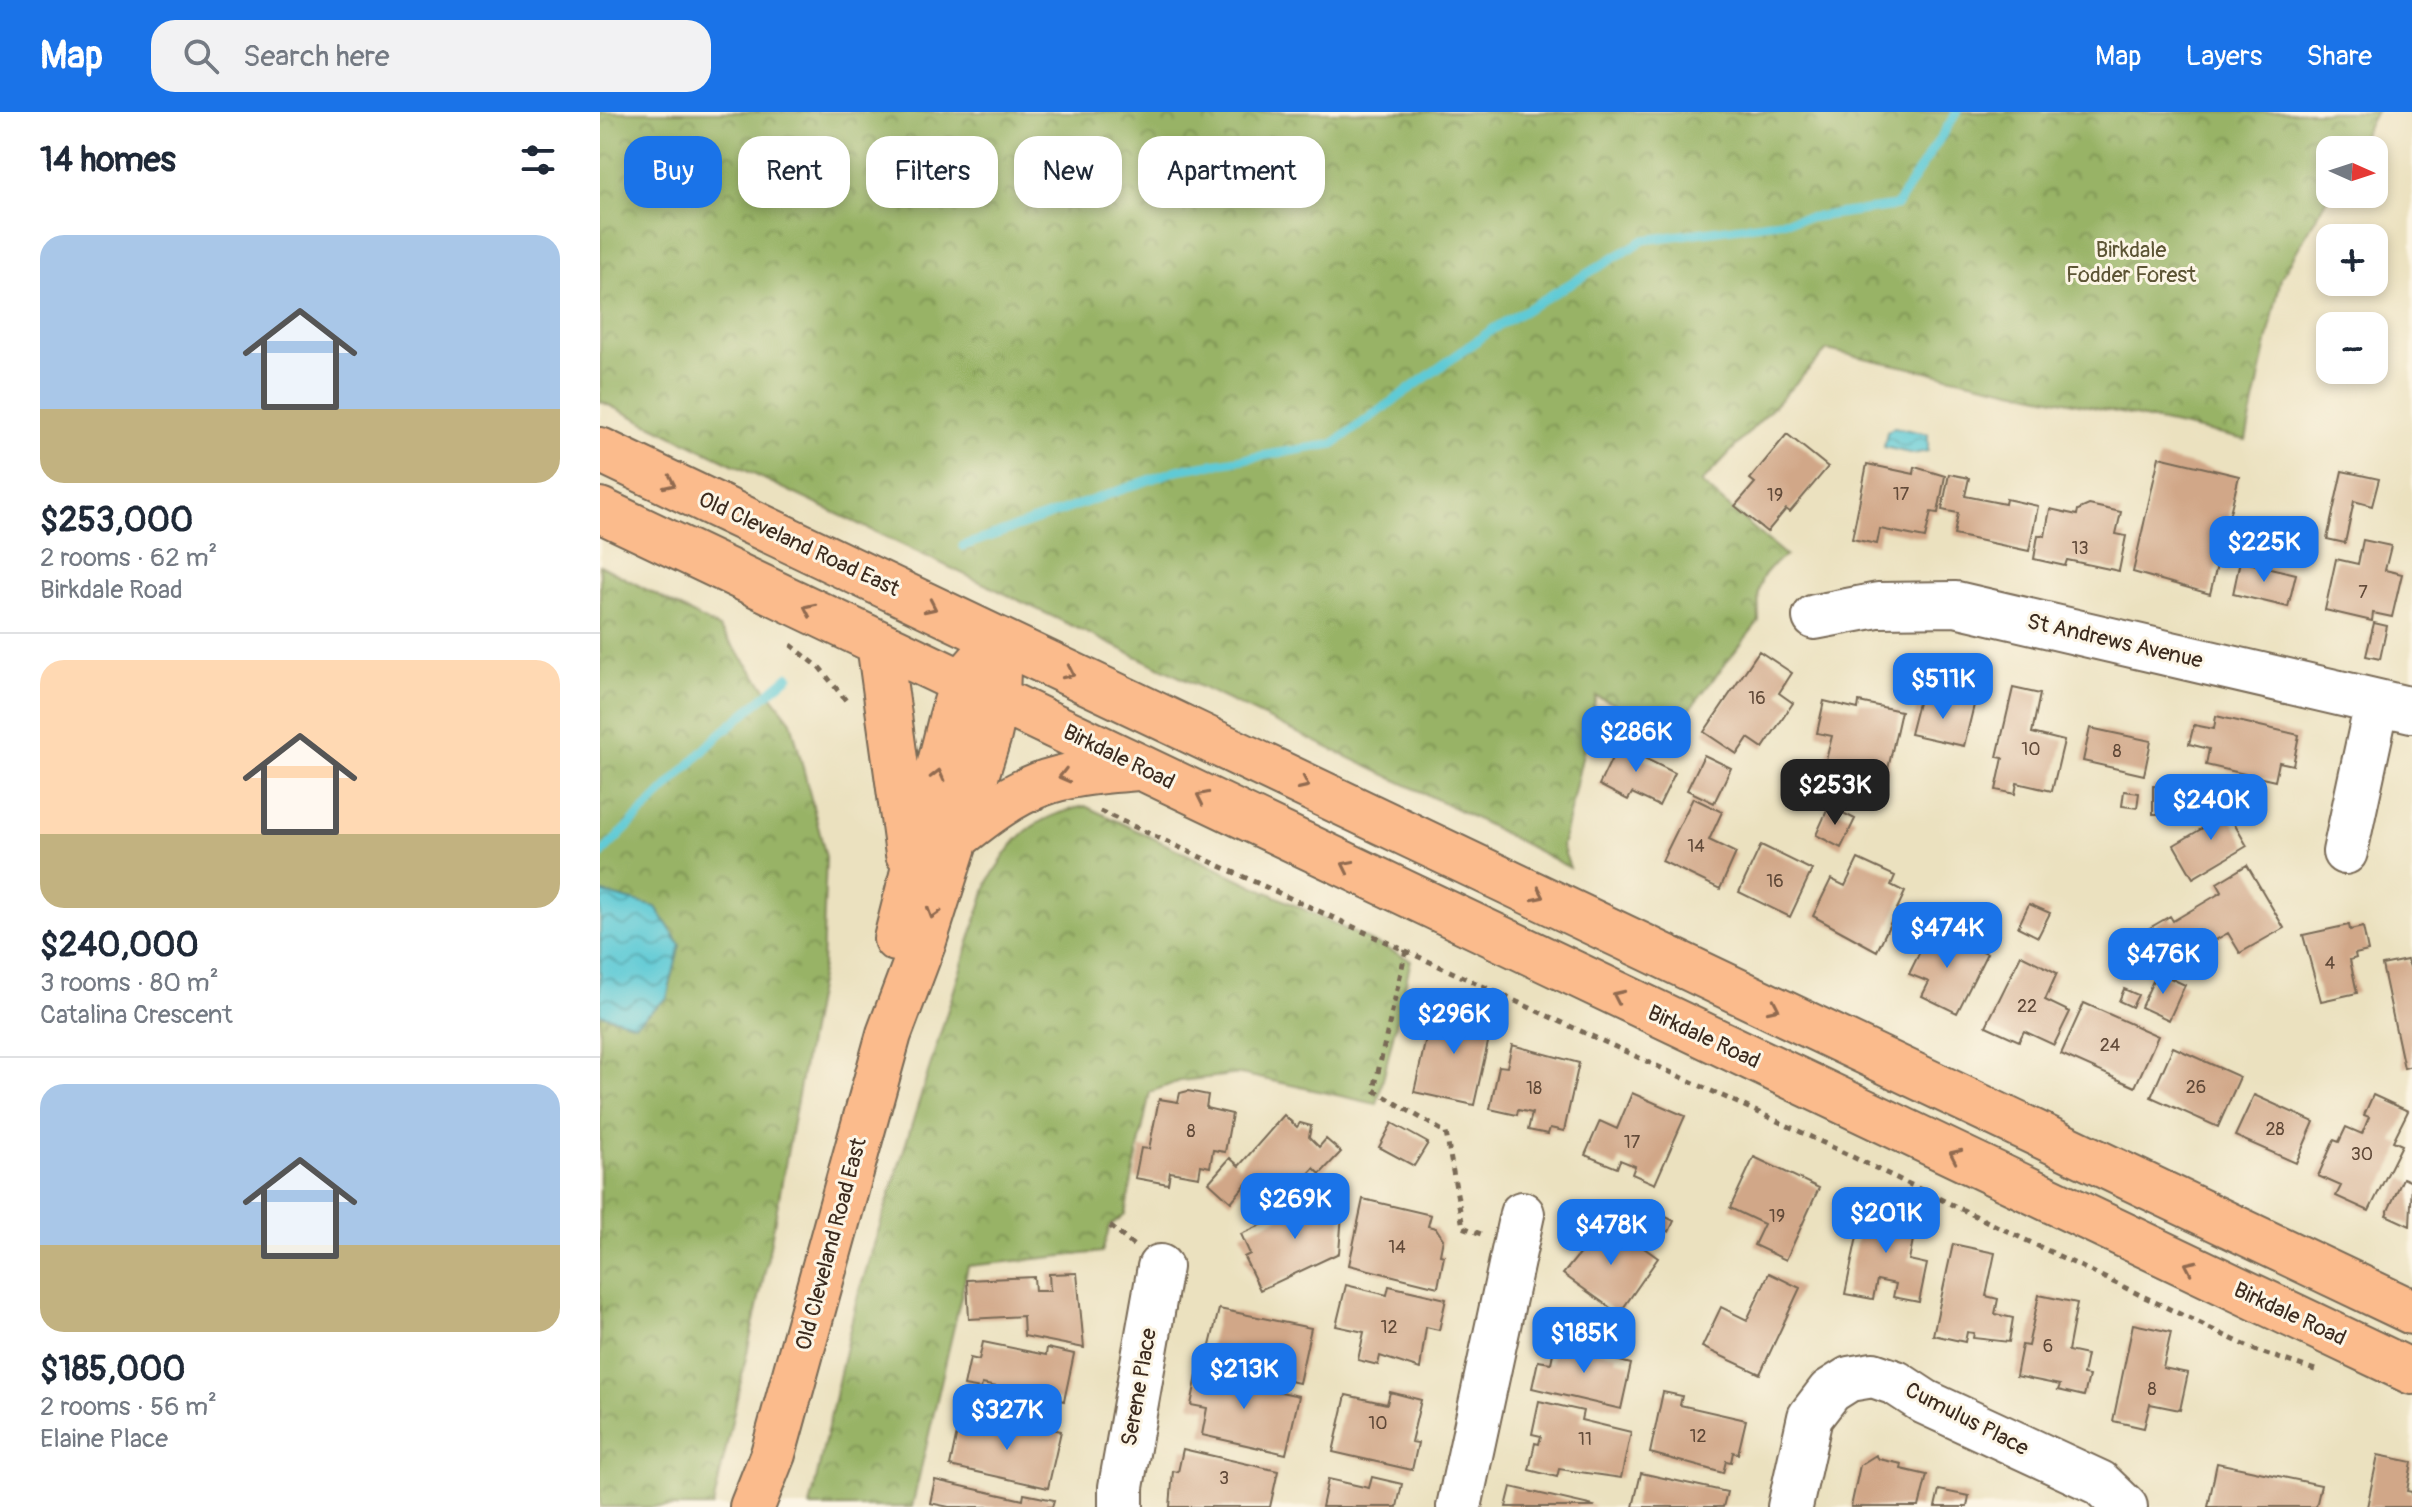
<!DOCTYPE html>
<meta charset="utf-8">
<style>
body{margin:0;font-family:Pangolin,sans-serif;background:#f2f2f3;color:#1f2937;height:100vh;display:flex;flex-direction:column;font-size:30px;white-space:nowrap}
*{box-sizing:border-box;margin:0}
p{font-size:26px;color:#747a83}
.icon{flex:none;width:44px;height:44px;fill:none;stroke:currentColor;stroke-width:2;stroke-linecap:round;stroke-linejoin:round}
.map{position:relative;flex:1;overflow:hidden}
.details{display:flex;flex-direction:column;background:#fff;width:600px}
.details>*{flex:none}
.guide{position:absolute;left:24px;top:24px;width:760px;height:72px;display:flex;gap:16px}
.needle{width:52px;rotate:93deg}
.tools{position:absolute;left:1716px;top:24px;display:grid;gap:16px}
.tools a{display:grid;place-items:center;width:72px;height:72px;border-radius:16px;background:#fff;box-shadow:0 4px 12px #0003;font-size:40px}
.price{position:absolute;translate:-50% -68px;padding:0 18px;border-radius:16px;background:#1a73e8;color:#fff;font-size:26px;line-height:52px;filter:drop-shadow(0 2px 4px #0008)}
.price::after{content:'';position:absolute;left:50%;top:48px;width:24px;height:18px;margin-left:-12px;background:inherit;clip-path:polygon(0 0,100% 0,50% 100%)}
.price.selected{background:#222;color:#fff}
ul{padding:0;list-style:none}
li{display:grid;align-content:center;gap:16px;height:424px;padding:0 40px}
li+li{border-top:2px solid #e0e1e3}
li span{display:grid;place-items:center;height:248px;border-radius:24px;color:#555}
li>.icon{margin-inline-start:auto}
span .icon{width:144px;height:144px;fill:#fffc;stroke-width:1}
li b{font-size:34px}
h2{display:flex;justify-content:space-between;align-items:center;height:96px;padding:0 40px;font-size:34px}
.pill{padding:0 28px;border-radius:24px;background:#fff;box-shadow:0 4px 12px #0003;font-size:28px;line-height:72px}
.pill.selected{background:#1a73e8;color:#fff}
header{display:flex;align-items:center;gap:48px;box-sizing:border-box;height:112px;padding:0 40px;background:#1a73e8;color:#fff}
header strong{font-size:38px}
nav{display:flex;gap:44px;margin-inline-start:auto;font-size:28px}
.search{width:560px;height:72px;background:#f2f2f3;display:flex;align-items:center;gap:20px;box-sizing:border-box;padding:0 28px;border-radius:24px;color:#747a83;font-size:30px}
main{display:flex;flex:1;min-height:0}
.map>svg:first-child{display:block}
</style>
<header>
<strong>Map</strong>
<div class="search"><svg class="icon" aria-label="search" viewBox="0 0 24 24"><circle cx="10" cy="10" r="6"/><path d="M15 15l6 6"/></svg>Search here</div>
<nav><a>Map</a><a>Layers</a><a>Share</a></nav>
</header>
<main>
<section class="details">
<h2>14 homes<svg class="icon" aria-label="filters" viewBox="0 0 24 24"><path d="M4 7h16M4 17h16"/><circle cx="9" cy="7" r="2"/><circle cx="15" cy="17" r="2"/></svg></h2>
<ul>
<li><span style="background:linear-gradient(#a9c7e8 70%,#c2b280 0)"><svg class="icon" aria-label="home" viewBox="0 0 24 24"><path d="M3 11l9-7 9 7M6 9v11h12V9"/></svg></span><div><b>$253,000</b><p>2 rooms · 62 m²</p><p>Birkdale Road</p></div></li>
<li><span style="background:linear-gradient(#ffd9b3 70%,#c2b280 0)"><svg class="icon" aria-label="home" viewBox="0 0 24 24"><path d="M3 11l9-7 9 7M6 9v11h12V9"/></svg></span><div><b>$240,000</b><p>3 rooms · 80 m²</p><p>Catalina Crescent</p></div></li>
<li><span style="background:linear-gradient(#a9c7e8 65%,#c2b280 0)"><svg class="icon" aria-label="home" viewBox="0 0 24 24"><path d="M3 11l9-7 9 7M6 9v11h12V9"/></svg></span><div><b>$185,000</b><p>2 rooms · 56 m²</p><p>Elaine Place</p></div></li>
</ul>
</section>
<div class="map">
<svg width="1812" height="1395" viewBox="0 0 1812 1395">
<defs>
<pattern id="forest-crowns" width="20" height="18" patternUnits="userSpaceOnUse" patternTransform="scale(2)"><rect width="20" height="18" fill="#98b366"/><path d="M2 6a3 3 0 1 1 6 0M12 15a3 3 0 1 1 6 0" fill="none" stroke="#7d9253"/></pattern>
<pattern id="water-waves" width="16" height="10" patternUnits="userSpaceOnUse" patternTransform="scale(2)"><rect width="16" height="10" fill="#5ecad6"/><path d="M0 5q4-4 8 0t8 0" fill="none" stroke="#4fa4ad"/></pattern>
</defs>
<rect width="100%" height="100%" fill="#fcf5e5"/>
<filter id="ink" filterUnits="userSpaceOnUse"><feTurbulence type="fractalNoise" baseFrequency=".0125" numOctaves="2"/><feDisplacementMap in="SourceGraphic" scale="16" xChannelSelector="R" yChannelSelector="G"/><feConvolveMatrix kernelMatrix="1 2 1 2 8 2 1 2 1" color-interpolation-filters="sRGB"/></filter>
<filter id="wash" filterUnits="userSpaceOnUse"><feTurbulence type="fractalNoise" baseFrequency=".006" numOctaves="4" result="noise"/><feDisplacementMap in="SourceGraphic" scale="32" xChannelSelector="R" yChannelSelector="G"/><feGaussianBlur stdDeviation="1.8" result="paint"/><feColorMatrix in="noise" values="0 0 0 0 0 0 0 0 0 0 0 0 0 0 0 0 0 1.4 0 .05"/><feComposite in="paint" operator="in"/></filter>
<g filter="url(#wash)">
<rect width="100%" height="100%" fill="#ebe1bf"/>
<path fill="url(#forest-crowns)" stroke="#6a6e42" stroke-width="2" d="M0,0H1776L1754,38H1730V81L1681,166L1646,328L1227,238L1101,371L1186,444C1155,462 1158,476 1159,509L1074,617L996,584L962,734L970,756L857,697L0,289Z
M0,453L119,516L191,609L226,745L222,854L167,1150L113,1395H0Z
M485,694L811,848L777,992L641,962L580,969L550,980L525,1102L510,1114L502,1140L368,1154L312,1395H210L256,1190L388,770C416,723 431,706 485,694Z"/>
<path fill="url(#water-waves)" stroke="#4c7a7a" stroke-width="2" d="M1294,315L1328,322V339L1313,342L1284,335L1287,320Z
M0,780L56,795L80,833L67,886L35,912L0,902Z"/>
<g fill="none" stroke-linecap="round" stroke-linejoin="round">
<path stroke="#5ecad6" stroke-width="9" d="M363,434L577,358L733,332L893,217L1044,128L1296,94L1357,0
M0,743L121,621L189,564"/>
</g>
<g id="blocks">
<path fill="#d1a788" d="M1187,322L1228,355L1190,400L1186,397L1167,420L1135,394L1155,371L1150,367Z
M1559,345L1639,364L1610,482L1533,460Z
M1267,352L1314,362L1315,355L1345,364L1338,401L1331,400L1325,426L1280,417L1277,432L1252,427Z
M1742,359L1779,367L1772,394L1754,389L1745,431L1727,427Z
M1349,362L1369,366L1365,384L1405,392L1406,387L1438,394L1429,439L1354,423L1358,401L1342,398Z
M1489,393L1521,400L1516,422L1526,424L1519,459L1467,448L1465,454L1434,447L1438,423L1445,424L1450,397L1477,403L1478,398Z
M1763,428L1791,434L1785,458L1802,462L1792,505L1773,501L1772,509L1725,498L1736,447L1758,452Z
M1640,449L1696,462L1688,495L1633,482Z
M1774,511L1787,514L1780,547L1766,544Z
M1159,539L1192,561L1179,581L1193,591L1163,636L1148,626L1137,642L1104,620Z
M1413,576L1440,582L1432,621L1464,629L1452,679L1417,671L1415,682L1396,678L1403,646L1397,645Z
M1343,586L1374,593L1364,634L1310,622L1319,587L1342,592Z
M1224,589L1258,597L1259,590L1301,599L1286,666L1241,657L1243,652L1226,648L1232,624L1217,621Z
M1616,604L1699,623L1693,653L1679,650L1675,669L1606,653L1609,637L1589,632L1594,613L1614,617Z
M1490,616L1551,629L1544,663L1483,649Z
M1025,619L1041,626L1034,641L1075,661L1059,694L1032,681L1028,688L999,673Z
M1104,643L1131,656L1114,691L1087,678Z
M1553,674L1590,675V702H1553Z
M1524,679L1539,681L1537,696L1522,694Z
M1093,686L1122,700L1109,728L1136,741L1120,777L1062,749Z
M1621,689L1647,734L1593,766L1574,733L1608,713L1601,701Z
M1229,694L1255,707L1241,736L1216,723Z
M1161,733L1212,758L1190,805L1139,780Z
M1258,747L1295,764L1291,773L1305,780L1277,839L1213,804L1231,767L1245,774Z
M1647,753L1684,816L1640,841L1628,821L1594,840L1586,826L1559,841L1546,818L1570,804L1573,809L1622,780L1617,771Z
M1429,792L1450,801L1438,825L1418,815Z
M1749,813L1750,818L1763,815L1768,839L1755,842L1756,846L1750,848L1757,881L1721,889L1703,823Z
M1330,819L1349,829L1351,824L1387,841L1357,901L1322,884L1329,870L1309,862Z
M1421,843L1457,861L1445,888L1470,900L1454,933L1424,919L1419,929L1386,914Z
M1807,848L1812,859V954L1804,956L1782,853Z
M1557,860L1585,873L1569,908L1541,895Z
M1524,877L1538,883L1532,895L1519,889Z
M1484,891L1558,924L1535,975L1461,942Z
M833,895L893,908L874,993L814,980Z
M912,933L979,951L964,1019L950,1016L948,1022L928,1018L932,1001L918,998L917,1003L890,997L899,954L907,955Z
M1573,935L1640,965L1618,1015L1551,985Z
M588,979L608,983L606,996L632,1002L625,1040L613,1038L610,1055L601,1053L599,1065L570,1060L568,1072L535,1066L541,1036L549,1037L559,987L578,990L580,981Z
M1032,981L1085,1004L1055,1072L1032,1062L1035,1054L1020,1048L1017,1056L985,1043L1000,1009L1017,1017Z
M1654,983L1714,1010L1696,1051L1635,1024Z
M1773,983L1808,999L1793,1029L1802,1033L1769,1099L1736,1084L1741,1074L1718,1064L1734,1028L1739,1030L1746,1015L1762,1022L1769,1005L1764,1003Z
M684,1003L697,1015L700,1011L711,1014L709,1025L719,1035L726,1027L741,1040L720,1062L714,1056L685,1088L676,1081L671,1087L661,1078L657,1082L646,1072L631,1090L609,1070L630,1046L639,1054Z
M792,1011L828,1031L814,1054L779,1035Z
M1154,1045L1219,1076L1186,1148L1154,1133L1164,1112L1130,1096Z
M1803,1066L1812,1070L1810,1114L1786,1103Z
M738,1079L743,1088L739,1141L660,1178L644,1145L650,1142L641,1122Z
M763,1087L831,1103L828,1114L836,1116L843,1127L840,1143L844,1144L838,1175L749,1153Z
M1264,1091L1318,1103L1309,1148L1327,1152L1319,1190L1293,1185L1296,1172L1277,1168L1273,1187L1245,1182Z
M1062,1103L1074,1109L1069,1120L1056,1114Z
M1006,1109L1058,1146L1019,1202L963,1162Z
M1353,1132L1395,1141L1386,1184L1398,1187L1395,1202L1413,1206L1409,1230L1373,1226L1374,1221L1367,1220L1365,1230L1333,1223Z
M477,1161L484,1236L424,1224L423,1204L369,1207L367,1168L434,1165L435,1179H450L449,1162Z
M1169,1161L1200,1176L1160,1262L1102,1235L1121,1195L1147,1208Z
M746,1173L787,1183L789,1174L846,1187L839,1218L826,1215L820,1257L780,1244L778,1253L758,1248L764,1220L736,1214Z
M1439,1183L1477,1191L1468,1239L1487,1243L1483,1263L1489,1264L1484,1284L1458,1278L1460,1273L1416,1264L1422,1233L1428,1234Z
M619,1197L711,1216L699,1271L606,1250Z
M1533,1212L1571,1220L1563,1256L1588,1261L1580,1298L1550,1292L1544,1316L1513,1309Z
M956,1226L987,1233L986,1236L1017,1243L1016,1248L1031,1252L1021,1297L932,1276L938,1249L951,1251Z
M383,1230L446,1243L447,1236L474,1242L464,1289L451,1286L449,1293L431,1289L428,1300L393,1291L397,1275L382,1272L381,1277L364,1274L370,1246L379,1248Z
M599,1254L629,1260L628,1268L699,1284L686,1342L602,1323L607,1296L591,1293Z
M790,1280L821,1288L811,1330L818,1331L812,1358L733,1340L746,1283L787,1292Z
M1063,1280L1082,1284L1080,1293L1146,1308L1138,1342L1133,1340L1131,1350L1126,1349L1123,1361L1050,1341Z
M939,1289L983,1299L981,1308L1031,1320L1021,1366L959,1357L957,1365L929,1358L935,1331L939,1332L941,1324L932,1322Z
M360,1306L428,1322L430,1312L461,1319L448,1376L350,1354Z
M583,1337L678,1359L670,1395H570L573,1359L578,1360Z
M1276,1343L1279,1347L1302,1352L1301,1357L1327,1363L1319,1395H1251L1260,1353Z
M1778,1343L1812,1350L1807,1379L1812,1380V1395H1767Z
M1617,1351L1721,1373L1716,1395H1608Z
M1041,1361L1127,1380L1123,1395H1033Z
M772,1365L802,1372L797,1395H722L728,1367L769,1376Z
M335,1368L423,1388L424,1382L454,1388L452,1395H349L330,1391Z
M911,1375L994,1394L993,1395H906Z
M1339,1378L1369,1384L1367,1395H1335Z"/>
</g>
</g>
<g filter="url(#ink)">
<use href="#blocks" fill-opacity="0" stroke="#796a56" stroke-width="2"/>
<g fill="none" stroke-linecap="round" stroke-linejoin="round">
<defs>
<path id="minor" d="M1215,505L1278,493L1356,492L1812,598
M1745,740L1777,591
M521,1395V1375L560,1155
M859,1395L922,1102
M1190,1395L1210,1305L1230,1279L1249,1267L1273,1263L1296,1271L1325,1290L1500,1371L1525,1395"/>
<path id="major" d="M0,338L1812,1200
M0,398L1812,1260
M279,531L308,742
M355,727C426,670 447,663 538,656
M296,827L351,607L362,570L382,547
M152,1395L173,1342L289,922L324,829L389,623L397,587L398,557"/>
</defs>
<use href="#minor" stroke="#796a56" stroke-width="48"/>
<use href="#major" stroke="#796a56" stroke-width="48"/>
<path stroke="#796a56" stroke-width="5" stroke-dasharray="6 6" stroke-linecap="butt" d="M191,533L220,556L248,591
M500,699L1186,1013L1657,1239L1715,1258
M806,838L774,978L846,1021L863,1115L881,1122
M510,1114L534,1134"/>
<use href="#minor" stroke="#fff" stroke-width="44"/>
<use href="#major" stroke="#fbbb8c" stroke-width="44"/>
</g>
<defs><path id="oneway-chevron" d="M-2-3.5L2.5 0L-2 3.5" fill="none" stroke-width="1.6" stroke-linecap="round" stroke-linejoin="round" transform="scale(2)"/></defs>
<g stroke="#916b50">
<use href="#oneway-chevron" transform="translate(70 371) rotate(25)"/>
<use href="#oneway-chevron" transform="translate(331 495) rotate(25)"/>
<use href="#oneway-chevron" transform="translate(209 497) rotate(-155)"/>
<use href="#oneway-chevron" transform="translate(469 561) rotate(25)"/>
<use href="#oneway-chevron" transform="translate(338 663) rotate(-76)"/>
<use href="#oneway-chevron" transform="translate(464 664) rotate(166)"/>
<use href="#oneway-chevron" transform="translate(704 672) rotate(25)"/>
<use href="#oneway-chevron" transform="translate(602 685) rotate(-154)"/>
<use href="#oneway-chevron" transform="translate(747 754) rotate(-154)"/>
<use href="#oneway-chevron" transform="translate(939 783) rotate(25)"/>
<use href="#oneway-chevron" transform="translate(333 801) rotate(107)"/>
<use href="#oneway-chevron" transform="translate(1018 884) rotate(-155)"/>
<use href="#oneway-chevron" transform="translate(1174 895) rotate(25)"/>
<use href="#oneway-chevron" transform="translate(1355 1043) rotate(-155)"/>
<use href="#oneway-chevron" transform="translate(1590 1154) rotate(-155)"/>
</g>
</g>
<g text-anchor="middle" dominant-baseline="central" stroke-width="6" stroke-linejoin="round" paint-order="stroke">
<g font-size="18" fill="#604938">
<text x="1301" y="382">17</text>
<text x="1175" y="383">19</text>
<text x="1480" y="436">13</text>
<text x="1763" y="480">7</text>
<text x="1157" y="586">16</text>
<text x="1431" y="637">10</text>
<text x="1517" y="639">8</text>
<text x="1096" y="734">14</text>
<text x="1175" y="769">16</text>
<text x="1730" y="851">4</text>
<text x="1427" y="894">22</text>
<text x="1510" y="933">24</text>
<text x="1596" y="975">26</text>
<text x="934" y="976">18</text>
<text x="1675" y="1017">28</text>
<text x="591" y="1019">8</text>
<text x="1032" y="1030">17</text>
<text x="1762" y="1042">30</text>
<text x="1177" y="1104">19</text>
<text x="797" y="1135">14</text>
<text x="789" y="1215">12</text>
<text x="1448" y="1234">6</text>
<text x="1552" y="1277">8</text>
<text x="778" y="1311">10</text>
<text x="1098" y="1324">12</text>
<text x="985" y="1327">11</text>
<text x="624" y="1366">3</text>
</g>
<g font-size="22" fill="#5c5434" stroke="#fcf5e5">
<text x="1531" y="138">Birkdale<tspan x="1531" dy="25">Fodder Forest</tspan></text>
</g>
<g font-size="22" fill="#3b2a1e" stroke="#fcf5e5">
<text transform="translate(199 432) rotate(25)">Old Cleveland Road East</text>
<text transform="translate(1515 529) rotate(13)">St Andrews Avenue</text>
<text transform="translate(519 645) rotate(26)">Birkdale Road</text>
<text transform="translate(1104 925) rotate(25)">Birkdale Road</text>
<text transform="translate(231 1132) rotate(-75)">Old Cleveland Road East</text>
<text transform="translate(1690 1202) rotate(25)">Birkdale Road</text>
<text transform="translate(539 1275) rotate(-80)">Serene Place</text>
<text transform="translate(1367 1307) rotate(27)">Cumulus Place</text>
</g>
</g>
</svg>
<div class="tools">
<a><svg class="needle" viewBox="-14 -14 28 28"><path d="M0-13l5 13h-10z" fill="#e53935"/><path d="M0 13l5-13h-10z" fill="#747a83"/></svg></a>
<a>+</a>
<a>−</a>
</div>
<b class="price" style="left:1664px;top:472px">$225K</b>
<b class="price" style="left:1343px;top:609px">$511K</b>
<b class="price" style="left:1036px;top:662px">$286K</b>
<b class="price selected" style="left:1235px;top:715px">$253K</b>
<b class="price" style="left:1611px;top:730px">$240K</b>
<b class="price" style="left:1347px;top:858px">$474K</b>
<b class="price" style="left:1563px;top:884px">$476K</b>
<b class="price" style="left:854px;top:944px">$296K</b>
<b class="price" style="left:695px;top:1129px">$269K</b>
<b class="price" style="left:1286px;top:1143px">$201K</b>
<b class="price" style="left:1011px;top:1155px">$478K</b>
<b class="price" style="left:984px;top:1263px">$185K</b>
<b class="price" style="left:644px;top:1299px">$213K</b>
<b class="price" style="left:407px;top:1340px">$327K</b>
<div class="guide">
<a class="pill selected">Buy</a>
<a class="pill">Rent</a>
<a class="pill">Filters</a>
<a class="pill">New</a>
<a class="pill">Apartment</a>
</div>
</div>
</main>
